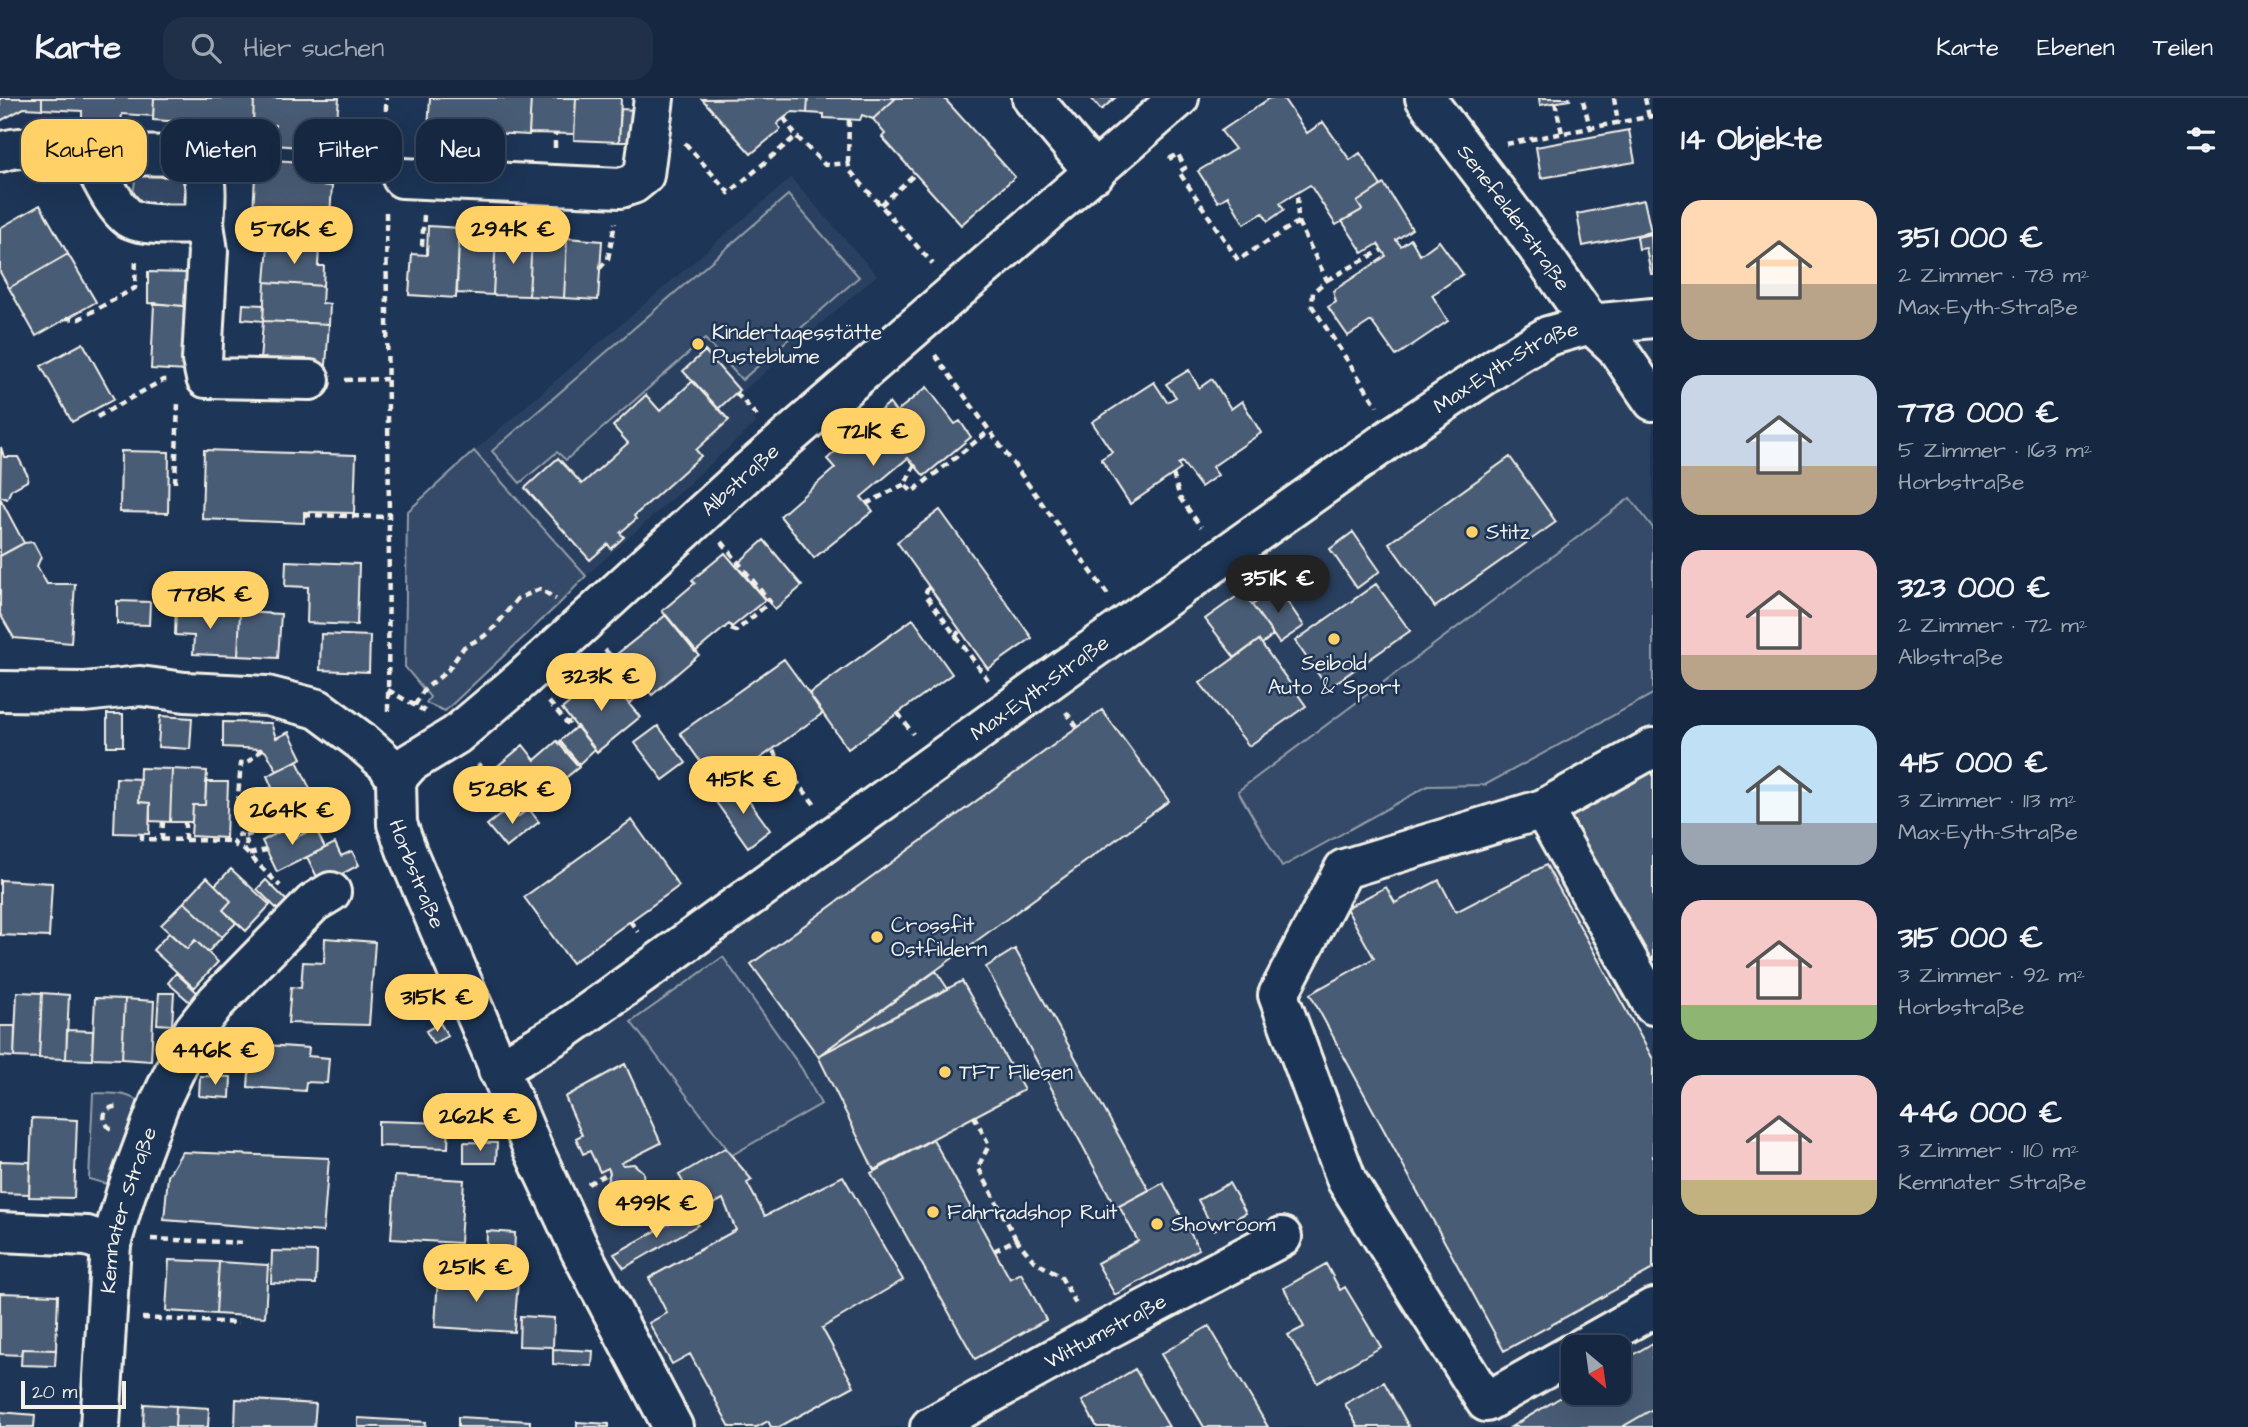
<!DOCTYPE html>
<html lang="de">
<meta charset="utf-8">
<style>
body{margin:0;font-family:"Architects Daughter",sans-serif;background:#1f3048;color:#f1f3f6;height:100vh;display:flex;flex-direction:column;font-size:26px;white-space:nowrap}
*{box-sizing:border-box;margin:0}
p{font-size:23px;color:#9ea6b1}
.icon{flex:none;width:38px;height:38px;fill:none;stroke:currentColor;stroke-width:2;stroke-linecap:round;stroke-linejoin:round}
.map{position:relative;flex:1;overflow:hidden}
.drawer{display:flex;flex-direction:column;background:#162841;width:595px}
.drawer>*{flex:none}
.banner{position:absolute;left:21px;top:21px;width:665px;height:63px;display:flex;gap:14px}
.needle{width:46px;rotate:151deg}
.buttons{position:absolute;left:1561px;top:1237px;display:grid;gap:14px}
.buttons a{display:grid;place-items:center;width:70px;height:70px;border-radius:14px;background:#162841;box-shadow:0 7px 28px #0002,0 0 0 2px #35445a;font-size:35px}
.scale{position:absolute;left:21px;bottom:18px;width:105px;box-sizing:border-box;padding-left:7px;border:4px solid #f4f1e8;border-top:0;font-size:19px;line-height:24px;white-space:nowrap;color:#f4f1e8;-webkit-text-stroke:5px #1d3557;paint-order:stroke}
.price{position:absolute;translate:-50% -60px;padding:0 16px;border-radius:24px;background:#ffd166;color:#111;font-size:23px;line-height:46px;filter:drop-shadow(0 2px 4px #0008)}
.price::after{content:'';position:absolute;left:50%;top:42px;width:21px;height:16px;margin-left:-10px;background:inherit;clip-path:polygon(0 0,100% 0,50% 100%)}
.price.active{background:#222;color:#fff}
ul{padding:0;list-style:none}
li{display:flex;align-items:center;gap:21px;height:175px;padding:0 28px}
li span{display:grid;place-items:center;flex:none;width:196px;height:140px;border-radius:21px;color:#555}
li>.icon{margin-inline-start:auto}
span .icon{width:84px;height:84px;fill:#fffc;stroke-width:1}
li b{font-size:30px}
h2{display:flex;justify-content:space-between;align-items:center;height:84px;padding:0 28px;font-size:30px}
.pill{padding:0 24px;border-radius:21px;background:#162841;box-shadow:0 7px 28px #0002,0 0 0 2px #35445a;font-size:24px;line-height:63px}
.pill.active{background:#ffd166;color:#111}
header{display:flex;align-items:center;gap:42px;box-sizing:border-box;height:98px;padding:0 35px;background:#162841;border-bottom:2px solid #35445a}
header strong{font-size:33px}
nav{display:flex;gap:38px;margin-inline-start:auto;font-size:24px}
.search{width:490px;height:63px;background:#1f3048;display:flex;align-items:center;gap:18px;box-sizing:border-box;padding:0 24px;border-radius:21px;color:#9ea6b1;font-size:26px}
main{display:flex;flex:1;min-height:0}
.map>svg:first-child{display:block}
</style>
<header>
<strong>Karte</strong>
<div class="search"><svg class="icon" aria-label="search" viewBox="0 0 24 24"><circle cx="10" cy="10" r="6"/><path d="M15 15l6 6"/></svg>Hier suchen</div>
<nav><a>Karte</a><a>Ebenen</a><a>Teilen</a></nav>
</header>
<main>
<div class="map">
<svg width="1653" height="1329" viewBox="0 0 1653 1329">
<rect width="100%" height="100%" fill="#1d3557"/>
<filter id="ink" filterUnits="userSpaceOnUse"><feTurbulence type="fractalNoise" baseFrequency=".0143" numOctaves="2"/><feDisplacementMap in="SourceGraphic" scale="14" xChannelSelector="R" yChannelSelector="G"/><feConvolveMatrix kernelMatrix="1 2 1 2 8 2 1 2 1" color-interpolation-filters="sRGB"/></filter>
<g filter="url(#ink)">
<path fill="#2a4060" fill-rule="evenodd" d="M791,80L877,177L741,295L756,325L586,478L474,353Z
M1653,222V1329H680L506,976L1524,257ZM1573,1250H1619V1295H1573Z"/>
<path fill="#354a67" stroke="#949ea8" stroke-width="2" d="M136,73L184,74L187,102L178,110L143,109L133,99Z
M788,97L859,179L742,282L705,241L566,362L557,354L520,385L492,353Z
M474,353L586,478L561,504L445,613L426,605L430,599L405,569L407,414Z
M1630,400L1653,430V596L1485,687L1428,688L1282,769L1238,693Z
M723,859L802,971L821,1006L732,1057L631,924Z
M93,995C109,996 131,993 141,1007L117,1089L89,1081Z"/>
<path fill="#485b74" stroke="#f4f1e8" stroke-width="2" d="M0,0H42V11L24,10L0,23Z
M42,0H154L153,18L122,16L121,24L82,23V13L42,11Z
M154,0H254L253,28L230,27L229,33H184V24L153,22Z
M254,0H339L336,31L313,29L312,50L275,47V27L253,28Z
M430,0H531L529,37L428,32Z
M531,0H576L574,36L529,35Z
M576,0H621L619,44L574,42Z
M808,0H896L873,21L862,17L860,22L824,20V16L807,15Z
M808,0L807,15L792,14L784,20L777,26L781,31L751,56L702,1Z
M896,0H944L1015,79L961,127L882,39L885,36L873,21Z
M1091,0H1115L1101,12Z
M1270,0H1283L1307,35L1323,24L1350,62L1360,55L1381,88L1357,104L1362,112L1336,127L1310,87L1280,105L1284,112L1268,123L1263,115L1244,126L1228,98L1218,104L1198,73L1235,51L1221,33Z
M1539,0H1569L1570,2L1540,7Z
M621,11L634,12L632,44H619Z
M1629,32L1635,64L1541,80L1536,49Z
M256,61L319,65L318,87L332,88L330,118L253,114Z
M1384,86L1412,131L1396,142L1401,148L1411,141L1420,157L1439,143L1463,176L1432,197L1448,223L1396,258L1371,223L1348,238L1328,209L1336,204L1333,193L1386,158L1378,146L1363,155L1342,123L1362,112L1357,104Z
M1644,102L1651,134L1583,148L1577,116Z
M40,107L68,156L9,190L0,174V130Z
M249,113L289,116L287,132L249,129Z
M428,128L460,130L456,200L409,197L412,156L427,157Z
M249,129L287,132V148L248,145Z
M459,135L496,138L493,197L457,195Z
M1651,136L1653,176H1651L1646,150L1639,151L1637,139Z
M496,138L532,139L529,198L493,197Z
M532,139L567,140L564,200L529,198Z
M567,140L602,143L598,202L564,200Z
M268,147L319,149L318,168H324L323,188L265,184Z
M68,156L96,204L36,238L9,190Z
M148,174L187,175L185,208L148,205Z
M265,184L323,188L322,205L330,206L329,226L263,223Z
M154,205L191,209L187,273L151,271Z
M243,206L264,207L263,223L242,221Z
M263,223L329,226L326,267L260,264Z
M83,245L114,301L72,324L41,268Z
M705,253L739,292L718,311L683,273Z
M1189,272L1199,290L1212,281L1231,311L1242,303L1261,335L1212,369L1218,377L1201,389L1182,364L1178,366L1181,371L1130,406L1101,361L1112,354L1092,324L1154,284L1167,304L1176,299L1166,286Z
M693,283L729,322L696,352L701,358L634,418L636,421L620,435L624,439L611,451L608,446L590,462L525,390L558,360L582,386L628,345L613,328L646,297L660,313Z
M927,289L955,326L960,323L971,339L924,378L908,360L861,399L873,413L814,460L780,418L835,370L827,361L889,305L896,314Z
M1,349L4,359H18L28,378L27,383L11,392L7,401L0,398Z
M204,352L356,357L354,415L304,414V425L202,421Z
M121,353L169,354L168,415L120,414Z
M1510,359L1556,424L1435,509L1389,445Z
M0,400L24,445L0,458Z
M940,412L1032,540L988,571L897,444Z
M1353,434L1380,473L1357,490L1330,451Z
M764,442L802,488L775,511L736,467Z
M33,444L41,459L37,468L47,486H75L71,545L14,540L0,516V458L24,445Z
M725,455L765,502L732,529L729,526L695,554L662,513L695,485L692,482Z
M286,463L359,466L357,527L307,525L308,489L285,488Z
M1376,486L1410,533L1328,590L1295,543Z
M1278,490L1304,528L1279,545L1252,507Z
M1243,494L1273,537L1262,546L1259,542L1235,560L1205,521Z
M117,503L150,504L149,527L117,526Z
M176,511L240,514L238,558L193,556L194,538L175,537Z
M240,514L281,516L278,560L238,558Z
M666,517L699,557L652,597L617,556Z
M913,521L952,576L848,651L809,596Z
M321,536L370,538L369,574L320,572Z
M1259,542L1306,608L1249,648L1200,585Z
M784,561L823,615L719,690L680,635Z
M624,564L646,591L629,606L606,579Z
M604,576L640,619L597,654L562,611Z
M1102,612L1169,703L818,958L751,866Z
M107,616H123V648H107Z
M160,618L192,620L190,651L158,649Z
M223,624L271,625L276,640L289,634L302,660L277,673L267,655L262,651L223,649Z
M577,628L595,651L579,666L560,643Z
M658,628L686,665L663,682L635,645Z
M557,643L579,669L516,720L504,706L514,698L493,672L523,647L535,662Z
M297,663L311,693L264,717L254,698L272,689L267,678Z
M1653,668V871L1569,714Z
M140,670L172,671L170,724L150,723V705L139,704Z
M172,671L207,673L205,707H193L192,724H170Z
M116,680L140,681L139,704L150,705L149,736L114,735Z
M206,684H228L226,740L191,738L193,707H205Z
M738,688L770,732L748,749L716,704Z
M311,693L327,724L295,740L290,728L274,737L264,717Z
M508,711L516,720L529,711L539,724L506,750L487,727Z
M632,722L679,788L572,865L524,799Z
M290,728L295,740L315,730L325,750L277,774L262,743Z
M335,745L341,758L352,753L359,767L321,787L307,759Z
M1546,767L1653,961V1171L1504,1253L1310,896L1374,860L1346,810L1386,789L1395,805L1439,782L1456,814Z
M231,771L270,807L246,833L223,812L231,803L215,787Z
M207,779L231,803L223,812L236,825L222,839L184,804Z
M0,782L52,785L49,839L0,837Z
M266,782L287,803L278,812L257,791Z
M184,804L222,839L208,854L195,842L187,851L161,827Z
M169,835L187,851L195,842L218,864L194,890L153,852Z
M325,840L375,844L369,927L288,925L291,889L301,890L303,864L324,865Z
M1015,851L1149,1092L1116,1110L986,869Z
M936,873L948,891L818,958Z
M176,875L199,896L191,905L168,885Z
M962,883L1024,992L874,1072L818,958Z
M17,894L42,895L39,960L14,959Z
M42,895L69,897L66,961L39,960Z
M159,895H174L172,927L157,926Z
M95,900L125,901L122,961L92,960Z
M125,901L154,903L151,963L122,961Z
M440,925L448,938L433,946L426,933Z
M0,928H15L14,959L0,958Z
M67,932L93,933L92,962L66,961Z
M251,946L309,950L308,958L329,960L327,985L306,984L305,993L248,989Z
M625,966L661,1045L621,1065L623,1067L634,1066L643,1074L644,1088L633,1098L616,1100L606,1088L610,1074L608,1070L600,1074L590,1053L583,1056L576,1040L582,1037L565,999Z
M200,978L231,979L230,1000L199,998Z
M32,1020L77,1022L74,1100L29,1099Z
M378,1023L449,1025L448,1050L378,1048Z
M933,1041L1010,1181L1021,1175L1046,1222L975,1261L871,1075Z
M464,1044L497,1045L496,1065H464Z
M725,1050L752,1082L747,1085L765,1118L843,1078L903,1182L822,1230L854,1288L779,1329H771L768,1323L757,1329H730L690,1256L672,1266L649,1225L667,1215L649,1180L736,1132L723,1101L700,1113L679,1077Z
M182,1054L329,1060L323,1134L164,1122L168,1078Z
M0,1063L30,1064L29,1096L0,1095Z
M395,1078L464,1082L460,1145L391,1141Z
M1163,1085L1199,1151L1115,1197L1097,1165L1138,1143L1119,1108Z
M1229,1085L1246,1115L1214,1132L1198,1102Z
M690,1114L698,1127L624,1170L614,1156Z
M487,1133L515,1135L514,1164L486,1163Z
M272,1153L317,1154L316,1186L271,1185Z
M169,1162L219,1164L216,1216L166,1213Z
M219,1164L268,1167L265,1219L216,1216Z
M1326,1166L1340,1192L1345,1189L1381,1249L1318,1285L1288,1237L1304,1229L1284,1190Z
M438,1178L518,1183L514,1234L435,1229Z
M0,1195L58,1197L56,1252L22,1251L21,1257L0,1256Z
M520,1218L554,1220L553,1249L519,1248Z
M1209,1228L1268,1329H1204L1161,1256Z
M1653,1245V1311L1622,1329H1511L1573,1292V1295H1619V1265Z
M22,1251L56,1252L55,1268L21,1267Z
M553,1251L593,1253L592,1268L553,1266Z
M1135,1271L1169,1329H1097L1082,1303Z
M1384,1284L1409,1329H1358L1345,1306Z
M236,1301L316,1306L314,1329H235Z
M144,1306L176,1308L175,1329H143Z
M176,1308L209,1310L208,1329H175Z
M1653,1311V1329H1622Z
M0,1314L35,1317L34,1329H0Z
M458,1319L530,1323V1329H458Z
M358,1320L426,1324L425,1329H358Z
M577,1324L609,1326V1329H577Z"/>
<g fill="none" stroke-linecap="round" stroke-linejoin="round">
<defs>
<g id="minor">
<path d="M1032,0L1095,75"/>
<path id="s1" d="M1425,0L1520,125L1591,226L1616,249L1653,303"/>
<path d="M0,54C28,44 59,54 88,56C121,58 155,57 188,58C212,74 205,101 204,126C186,126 143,129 129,120C113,109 98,73 88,56"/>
<path d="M402,80L621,90L633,86L644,77L654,0"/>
<path d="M204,126L208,153L202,262L206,280L310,282"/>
<path id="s2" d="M0,593L84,594L140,588L185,594L267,598L318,611L361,643L387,666L396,681L397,726L407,754L533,1051L580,1152L673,1329"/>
<path id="s3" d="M396,681L410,665L456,637L521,582L751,371L1179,0"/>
<path d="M1543,711L1653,907"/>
<path id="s4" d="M498,972L561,934L612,898L1083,558L1395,337L1509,261L1548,238L1591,226L1653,220"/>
<path d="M0,1134L87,1138L111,1146"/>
<path d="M1582,1250L1653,1210"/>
<path d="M1573,1255L1486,1304L1347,1083L1278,897L1344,771L1543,711L1653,650"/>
<path id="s5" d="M100,1329L111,1146L126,1095L159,1006L194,932L216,904L313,805L331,794"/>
<path id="s6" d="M930,1329L1104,1233L1282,1139"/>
</g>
</defs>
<use href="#minor" stroke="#f4f1e8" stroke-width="44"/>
<path stroke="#f4f1e8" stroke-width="4.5" stroke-dasharray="7 5" stroke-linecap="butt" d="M1614,0L1618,25
M1645,0L1649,19
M1583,3L1590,29
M1555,4L1562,35
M784,20L796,38
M685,45L729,95L796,38L825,67L848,65L850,73L933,166
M1506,46L1653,18
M480,48V35
M386,49V0
M555,50V36
M1169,61L1178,56L1185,70L1179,74L1238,162L1298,124L1297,94
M848,65L849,21
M881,107L915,76
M386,114L389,419L388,616
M424,117L422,148L428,150
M1298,124L1327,182L1313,194L1312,208L1377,308
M472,136L474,119
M513,138L514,120
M545,140L548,124
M600,170L608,161L615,125
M1327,182L1382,152
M66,220L79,221L135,190L136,160
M935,257L1108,497
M345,282L387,281
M736,295L758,319
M97,319L163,282H170
M915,366L905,386L912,394L989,333
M1173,376L1180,400L1201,429
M175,385L178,304
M866,406L905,386
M304,417L389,419
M722,444L770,504L736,533L725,529
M929,489L925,496L988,582
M955,539L960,532
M605,552L619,566L629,570
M388,592L426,614
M549,604L567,625L573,623
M415,607L424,592L448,572L464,549L483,539L495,529L517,501L540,491L556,501
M1066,614L1077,629
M898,615L913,636
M262,651L247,665H241L237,709L239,737L245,738L247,745L243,751L280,788
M773,653L815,707
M478,666L498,689L504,686
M237,709L258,706
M142,736V741L233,743L236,748L243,751
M245,738L270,730
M162,742L163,723
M185,742V724
M249,756L266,752
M630,823L638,834
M974,1018L989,1047L978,1069L1016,1141
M111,1031C99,1022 104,1007 119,1009
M588,1086L610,1074
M151,1141L246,1145
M994,1153L1016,1141L1034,1163L1061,1179L1077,1208
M142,1220L238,1225"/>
<use href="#minor" stroke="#1d3557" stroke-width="38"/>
</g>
</g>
<g fill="#ffd166" stroke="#1d3557" stroke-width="2.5">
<circle cx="698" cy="246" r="7"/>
<circle cx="1472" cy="434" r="7"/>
<circle cx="1334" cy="541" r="7"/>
<circle cx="877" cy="839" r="7"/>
<circle cx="945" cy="974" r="7"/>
<circle cx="933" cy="1114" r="7"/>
<circle cx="1157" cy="1126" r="7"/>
</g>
<g text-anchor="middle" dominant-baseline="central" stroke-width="5" stroke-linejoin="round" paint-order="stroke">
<g font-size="21" fill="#f4f1e8" stroke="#1d3557">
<text stroke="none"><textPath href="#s1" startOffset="149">Senefelderstraße</textPath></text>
<text stroke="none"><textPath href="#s4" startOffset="1230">Max-Eyth-Straße</textPath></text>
<text stroke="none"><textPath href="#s3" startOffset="457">Albstraße</textPath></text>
<text stroke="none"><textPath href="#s4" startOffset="663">Max-Eyth-Straße</textPath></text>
<text stroke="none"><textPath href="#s2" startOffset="525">Horbstraße</textPath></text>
<text stroke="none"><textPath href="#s5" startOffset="220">Kemnater Straße</textPath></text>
<text stroke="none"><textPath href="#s6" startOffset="200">Wittumstraße</textPath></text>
</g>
<g font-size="21" fill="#f4f1e8" stroke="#1d3557" text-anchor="start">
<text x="712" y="234">Kindertagesstätte<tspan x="712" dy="24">Pusteblume</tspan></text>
<text x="1486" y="434">Stitz</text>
<text x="1334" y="565" text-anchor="middle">Seibold<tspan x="1334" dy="24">Auto &amp; Sport</tspan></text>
<text x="891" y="827">Crossfit<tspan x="891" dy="24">Ostfildern</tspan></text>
<text x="959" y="974">TFT Fliesen</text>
<text x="947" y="1114">Fahrradshop Ruit</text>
<text x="1171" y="1126">Showroom</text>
</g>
</g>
</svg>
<div class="buttons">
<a><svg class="needle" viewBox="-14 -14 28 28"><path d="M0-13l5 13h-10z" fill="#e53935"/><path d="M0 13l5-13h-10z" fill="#9ea6b1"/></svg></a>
</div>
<div class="scale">20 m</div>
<b class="price" style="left:294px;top:168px">576K €</b>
<b class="price" style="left:513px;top:168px">294K €</b>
<b class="price" style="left:873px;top:370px">721K €</b>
<b class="price active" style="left:1278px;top:517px">351K €</b>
<b class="price" style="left:210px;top:533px">778K €</b>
<b class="price" style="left:601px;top:615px">323K €</b>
<b class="price" style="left:743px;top:718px">415K €</b>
<b class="price" style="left:512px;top:728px">528K €</b>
<b class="price" style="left:292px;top:749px">264K €</b>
<b class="price" style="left:437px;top:936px">315K €</b>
<b class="price" style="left:215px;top:989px">446K €</b>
<b class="price" style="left:480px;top:1055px">262K €</b>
<b class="price" style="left:656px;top:1142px">499K €</b>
<b class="price" style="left:476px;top:1206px">251K €</b>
<div class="banner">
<a class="pill active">Kaufen</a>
<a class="pill">Mieten</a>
<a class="pill">Filter</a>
<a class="pill">Neu</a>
</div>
</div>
<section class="drawer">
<h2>14 Objekte<svg class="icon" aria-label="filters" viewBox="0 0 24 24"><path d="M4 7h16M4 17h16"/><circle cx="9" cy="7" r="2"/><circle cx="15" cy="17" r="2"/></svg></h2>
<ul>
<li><span style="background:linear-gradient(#ffd9b3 60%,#b9a48a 0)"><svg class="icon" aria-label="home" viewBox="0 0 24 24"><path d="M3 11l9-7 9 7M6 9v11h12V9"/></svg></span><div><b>351 000 €</b><p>2 Zimmer · 78 m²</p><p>Max-Eyth-Straße</p></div></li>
<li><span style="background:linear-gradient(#c9d6e8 65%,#b9a48a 0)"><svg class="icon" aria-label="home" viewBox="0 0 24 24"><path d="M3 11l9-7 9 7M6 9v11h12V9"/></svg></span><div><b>778 000 €</b><p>5 Zimmer · 163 m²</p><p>Horbstraße</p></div></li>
<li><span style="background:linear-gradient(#f6c9c9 75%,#b9a48a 0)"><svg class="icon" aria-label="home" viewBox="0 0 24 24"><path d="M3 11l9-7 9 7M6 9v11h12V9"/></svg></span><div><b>323 000 €</b><p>2 Zimmer · 72 m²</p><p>Albstraße</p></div></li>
<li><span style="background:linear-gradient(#bfe0f5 70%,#9aa5b1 0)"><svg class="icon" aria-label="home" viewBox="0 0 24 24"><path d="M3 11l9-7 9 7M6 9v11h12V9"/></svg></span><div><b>415 000 €</b><p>3 Zimmer · 113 m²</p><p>Max-Eyth-Straße</p></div></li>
<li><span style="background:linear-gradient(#f6c9c9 75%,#8fb573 0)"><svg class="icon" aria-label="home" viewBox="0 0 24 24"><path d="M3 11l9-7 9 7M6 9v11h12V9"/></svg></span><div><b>315 000 €</b><p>3 Zimmer · 92 m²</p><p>Horbstraße</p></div></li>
<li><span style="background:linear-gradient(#f6c9c9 75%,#c2b280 0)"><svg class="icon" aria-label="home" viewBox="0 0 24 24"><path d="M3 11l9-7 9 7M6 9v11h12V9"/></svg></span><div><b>446 000 €</b><p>3 Zimmer · 110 m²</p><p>Kemnater Straße</p></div></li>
</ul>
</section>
</main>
